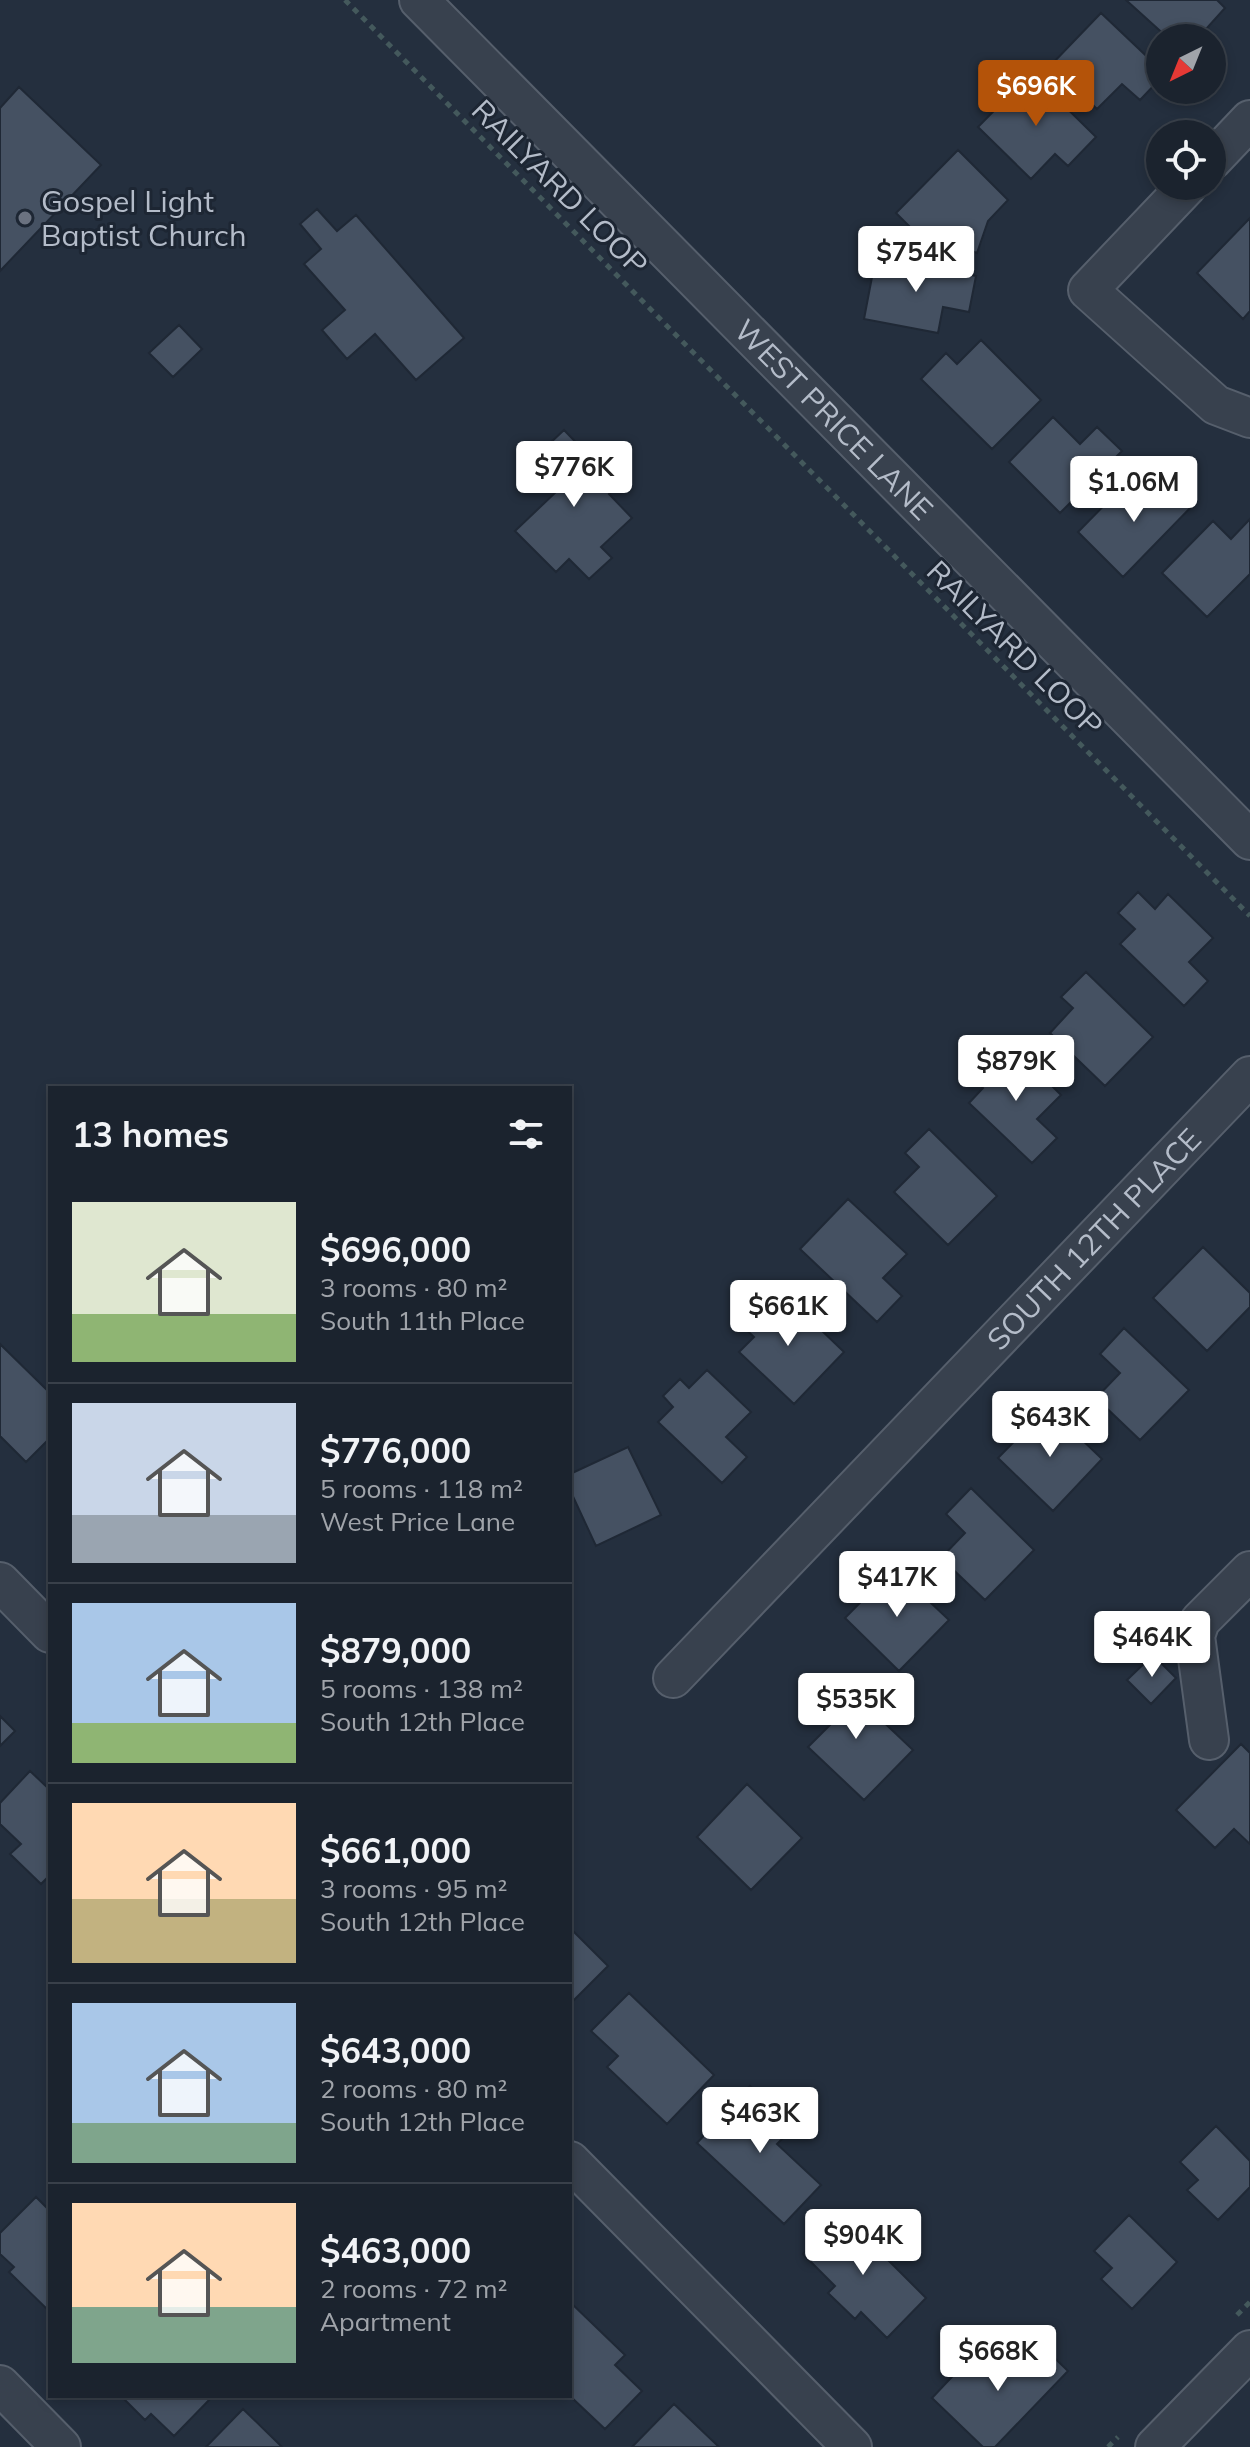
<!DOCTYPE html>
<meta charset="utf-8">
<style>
body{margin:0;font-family:Mulish,sans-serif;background:#282f3a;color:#f1f3f6;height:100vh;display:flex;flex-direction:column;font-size:30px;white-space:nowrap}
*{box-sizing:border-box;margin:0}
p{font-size:26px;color:#a0a4aa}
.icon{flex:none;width:44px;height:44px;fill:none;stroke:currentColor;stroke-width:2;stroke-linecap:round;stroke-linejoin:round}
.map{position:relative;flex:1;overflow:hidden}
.side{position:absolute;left:48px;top:1086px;width:524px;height:1312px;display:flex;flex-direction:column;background:#1b232e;border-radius:0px;box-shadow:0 4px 12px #0003,0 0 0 2px #39404a}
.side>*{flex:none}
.needle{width:52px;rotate:223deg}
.fabs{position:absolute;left:1146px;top:24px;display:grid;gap:16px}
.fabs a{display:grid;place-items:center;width:80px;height:80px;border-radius:50%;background:#1b232e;box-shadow:0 4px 12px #0003,0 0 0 2px #39404a;font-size:40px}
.price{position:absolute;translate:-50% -68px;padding:0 18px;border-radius:8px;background:#fff;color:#222;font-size:26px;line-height:52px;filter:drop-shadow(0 2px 4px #0008)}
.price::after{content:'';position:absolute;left:50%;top:48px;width:24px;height:18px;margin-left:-12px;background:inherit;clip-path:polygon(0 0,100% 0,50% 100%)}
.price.on{background:#b45309;color:#fff}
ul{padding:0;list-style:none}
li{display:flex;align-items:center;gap:24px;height:200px;padding:0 24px}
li+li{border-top:2px solid #39404a}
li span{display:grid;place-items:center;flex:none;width:224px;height:160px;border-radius:0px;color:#555}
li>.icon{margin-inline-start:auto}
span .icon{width:96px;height:96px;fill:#fffc;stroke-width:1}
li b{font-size:34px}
h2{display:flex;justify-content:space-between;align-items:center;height:96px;padding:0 24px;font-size:34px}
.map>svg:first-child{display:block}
</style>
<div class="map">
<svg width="1250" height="2447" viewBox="0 0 1250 2447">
<rect width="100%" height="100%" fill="#242f3e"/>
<path fill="#455162" stroke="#1f2835" stroke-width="2" d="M1126,0H1217L1225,8L1198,38H1168Z
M1101,13L1160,69V79L1140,100L1122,84L1097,109L1051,65Z
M1031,73L1096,137L1068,166L1055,154L1031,179L978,127Z
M19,87L101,165L0,271V108Z
M958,150L1008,200L988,221L977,253L915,232L896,213Z
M317,209L337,231L356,215L464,338L416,380L375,334L347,359L322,330L345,310L304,264L321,249L300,224Z
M1250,218V311L1243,319L1197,273Z
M876,256L976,276L969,312L943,307L938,333L864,319Z
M179,325L202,349L173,377L149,353Z
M981,340L1041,400L992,449L921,379L946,353L957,364Z
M1053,417L1080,444L1097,427L1122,451L1060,513L1009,462Z
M564,430L618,486L609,494L632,518L601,547L612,558L589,579L569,559L556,572L515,531L557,491L530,462Z
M1166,478L1193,505L1123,577L1078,532L1128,481L1146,498Z
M1250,519V574L1207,617L1162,573L1213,521L1231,539Z
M1138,892L1155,909L1168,894L1213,938L1189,962L1208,981L1184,1006L1120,944L1135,929L1118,913Z
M1086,972L1153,1037L1105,1086L1050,1033L1073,1008L1061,997Z
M1017,1051L1061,1095L1037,1119L1057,1138L1032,1163L969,1103L983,1088L969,1074L987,1056L1000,1069Z
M929,1129L997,1196L948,1245L894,1192L919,1167L905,1153Z
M848,1199L907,1254L883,1278L902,1296L877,1322L800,1249Z
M1203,1247L1250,1293V1307L1207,1351L1153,1298Z
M762,1297L778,1312L790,1300L844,1352L794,1404L739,1352L754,1337L738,1322Z
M1124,1328L1189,1390L1140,1440L1096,1398L1120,1373L1100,1354Z
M0,1344L50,1393V1438L26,1462L0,1436Z
M707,1370L751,1412L726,1437L747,1457L722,1483L658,1422L673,1407L663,1396L680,1379L689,1388Z
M1048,1407L1102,1459L1053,1511L998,1458Z
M628,1447L661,1515L596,1546L570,1490V1474Z
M971,1488L1034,1550L985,1600L941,1558L965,1533L946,1514Z
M894,1568L949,1620L899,1671L845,1618Z
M1153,1655L1176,1678L1151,1704L1127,1680Z
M836,1677L913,1750L864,1800L808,1747L833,1722L812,1702Z
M0,1716L15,1731L0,1746Z
M1241,1744L1250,1753V1844L1234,1829L1215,1848L1176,1810Z
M30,1771L50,1790V1875L41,1884L10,1854L21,1844L0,1824V1803Z
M747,1784L802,1838L751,1890L697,1837Z
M570,1928L608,1966L570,2004Z
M629,1993L714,2075L667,2124L607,2067L618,2056L591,2031Z
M750,2086L794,2127L777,2144L821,2185L784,2224L697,2143Z
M1216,2126L1250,2161V2187L1218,2220L1187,2190L1198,2180L1180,2162Z
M36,2197L50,2211V2312L9,2272L14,2267L0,2254V2233Z
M842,2214L926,2298L887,2338L861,2312L855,2319L828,2293L835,2286L803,2254Z
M1129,2215L1177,2262L1132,2309L1101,2279L1112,2268L1094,2251Z
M570,2302L625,2355L615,2365L642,2391L605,2429L570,2396Z
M1037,2341L1068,2371L995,2447H983L932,2398L980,2347L1007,2373Z
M121,2396H213L174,2436L151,2414L145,2420Z
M674,2404L719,2447H632Z
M243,2409L282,2447H206Z"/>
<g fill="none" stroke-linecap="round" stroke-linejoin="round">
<defs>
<g id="minor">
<path id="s1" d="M419,0L1250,840"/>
<path d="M1212,160L1250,120"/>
<path d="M1187,186L1088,290L1216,405L1250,418"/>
<path d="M0,1582L50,1633"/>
<path id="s2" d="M673,1678L1250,1076"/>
<path d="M1209,1740L1195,1636L1200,1621L1250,1571"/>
<path d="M570,2161L852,2447"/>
<path d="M0,2385L61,2447"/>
<path d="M1155,2447L1250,2350"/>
</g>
</defs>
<use href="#minor" stroke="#565f6c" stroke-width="42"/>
<path stroke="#44595c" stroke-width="5" stroke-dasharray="6 6" stroke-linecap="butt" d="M345,0L1250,916
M1237,2315L1250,2302
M1108,2447L1118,2437"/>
<use href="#minor" stroke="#38414e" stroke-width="38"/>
</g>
<circle fill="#6b7280" stroke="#1d2633" stroke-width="3" cx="25" cy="218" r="8"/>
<g text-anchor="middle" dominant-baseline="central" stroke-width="6" stroke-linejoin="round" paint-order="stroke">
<g font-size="30" fill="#b4bcc9" stroke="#1d2633">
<text transform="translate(560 187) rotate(45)">RAILYARD LOOP</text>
<text stroke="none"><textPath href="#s1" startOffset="590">WEST PRICE LANE</textPath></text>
<text transform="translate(1015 648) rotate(45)">RAILYARD LOOP</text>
<text stroke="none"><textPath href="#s2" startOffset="608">SOUTH 12TH PLACE</textPath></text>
</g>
<g font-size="30" fill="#b4bcc9" stroke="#1d2633" text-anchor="start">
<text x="41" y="201">Gospel Light<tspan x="41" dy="34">Baptist Church</tspan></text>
</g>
</g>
</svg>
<div class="fabs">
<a><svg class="needle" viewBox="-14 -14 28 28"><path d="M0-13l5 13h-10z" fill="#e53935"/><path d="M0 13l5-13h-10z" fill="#a0a4aa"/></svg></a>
<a><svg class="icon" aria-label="locate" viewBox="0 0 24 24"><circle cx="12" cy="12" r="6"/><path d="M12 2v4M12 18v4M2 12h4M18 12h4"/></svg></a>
</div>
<b class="price on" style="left:1036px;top:128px">$696K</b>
<b class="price" style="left:916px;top:294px">$754K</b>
<b class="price" style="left:574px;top:509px">$776K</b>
<b class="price" style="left:1134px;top:524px">$1.06M</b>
<b class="price" style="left:1016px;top:1103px">$879K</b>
<b class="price" style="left:788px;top:1348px">$661K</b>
<b class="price" style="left:1050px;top:1459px">$643K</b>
<b class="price" style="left:897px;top:1619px">$417K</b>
<b class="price" style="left:1152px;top:1679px">$464K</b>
<b class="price" style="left:856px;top:1741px">$535K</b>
<b class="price" style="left:760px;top:2155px">$463K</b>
<b class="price" style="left:863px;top:2277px">$904K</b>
<b class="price" style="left:998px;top:2393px">$668K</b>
<section class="side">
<h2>13 homes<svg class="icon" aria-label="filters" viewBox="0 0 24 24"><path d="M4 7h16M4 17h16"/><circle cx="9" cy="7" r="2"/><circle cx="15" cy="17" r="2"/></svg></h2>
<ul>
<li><span style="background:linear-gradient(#dfe7d0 70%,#8fb573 0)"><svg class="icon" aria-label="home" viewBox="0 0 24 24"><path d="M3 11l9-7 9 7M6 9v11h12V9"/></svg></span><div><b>$696,000</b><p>3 rooms · 80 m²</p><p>South 11th Place</p></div></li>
<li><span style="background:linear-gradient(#c9d6e8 70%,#9aa5b1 0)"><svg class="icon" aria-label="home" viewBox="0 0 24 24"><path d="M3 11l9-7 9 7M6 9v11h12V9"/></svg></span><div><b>$776,000</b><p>5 rooms · 118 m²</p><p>West Price Lane</p></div></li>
<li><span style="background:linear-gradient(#a9c7e8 75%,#8fb573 0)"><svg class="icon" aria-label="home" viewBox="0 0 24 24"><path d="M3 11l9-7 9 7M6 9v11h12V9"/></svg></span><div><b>$879,000</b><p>5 rooms · 138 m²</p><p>South 12th Place</p></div></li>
<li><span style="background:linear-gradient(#ffd9b3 60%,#c2b280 0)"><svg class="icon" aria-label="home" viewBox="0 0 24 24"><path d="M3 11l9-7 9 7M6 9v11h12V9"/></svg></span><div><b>$661,000</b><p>3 rooms · 95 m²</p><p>South 12th Place</p></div></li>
<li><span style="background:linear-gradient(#a9c7e8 75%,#7fa58c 0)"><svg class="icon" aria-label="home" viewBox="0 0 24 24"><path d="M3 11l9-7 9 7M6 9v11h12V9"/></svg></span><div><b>$643,000</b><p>2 rooms · 80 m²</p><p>South 12th Place</p></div></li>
<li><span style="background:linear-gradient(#ffd9b3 65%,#7fa58c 0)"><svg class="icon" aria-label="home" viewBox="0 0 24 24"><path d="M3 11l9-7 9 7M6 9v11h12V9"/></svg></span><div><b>$463,000</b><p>2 rooms · 72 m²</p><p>Apartment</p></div></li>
</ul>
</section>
</div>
